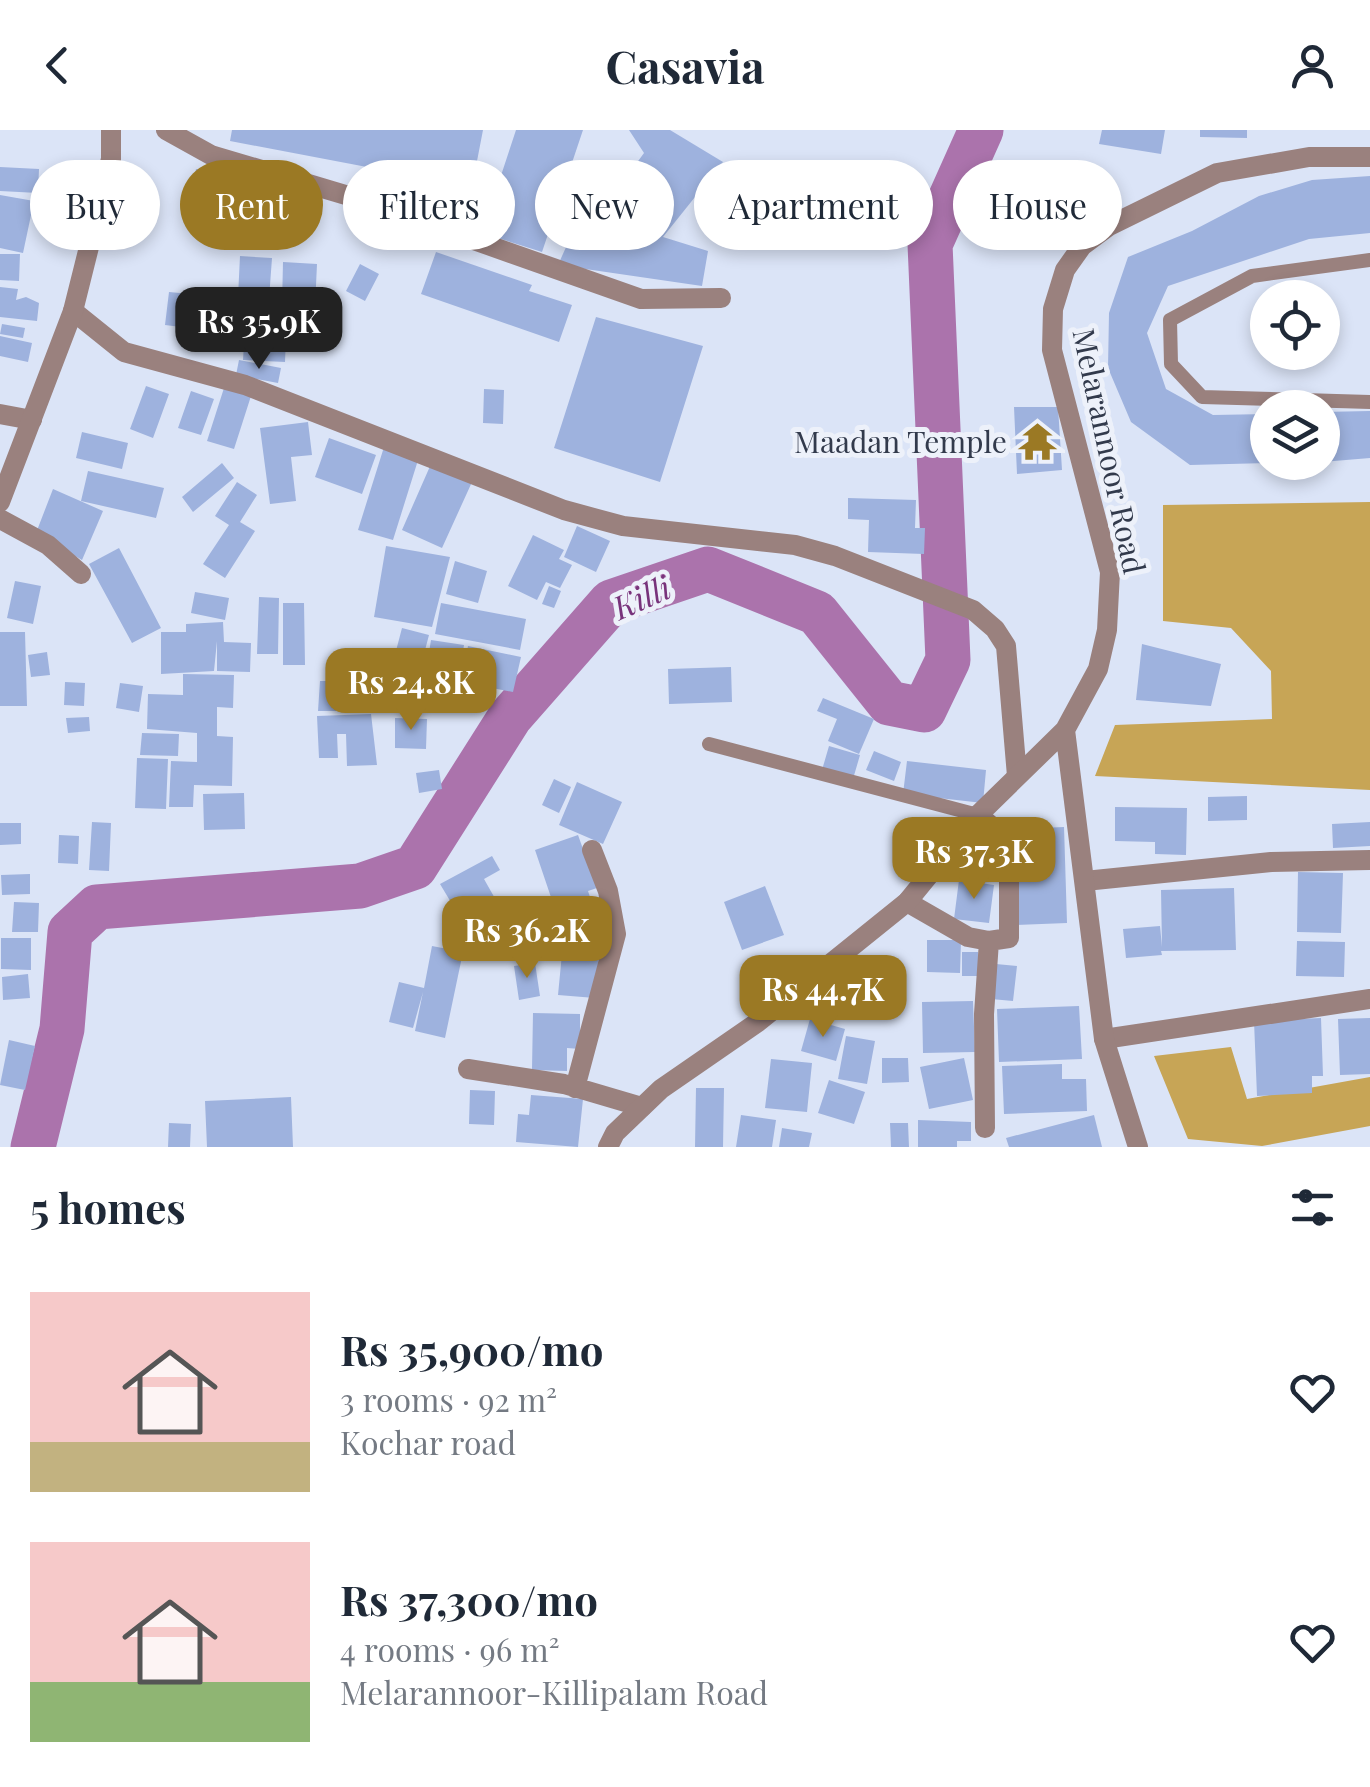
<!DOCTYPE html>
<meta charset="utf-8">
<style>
body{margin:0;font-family:"Playfair Display",serif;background:#f2f2f3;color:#1f2937;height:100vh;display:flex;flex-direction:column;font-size:38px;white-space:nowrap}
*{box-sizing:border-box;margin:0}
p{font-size:32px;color:#747a83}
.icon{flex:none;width:55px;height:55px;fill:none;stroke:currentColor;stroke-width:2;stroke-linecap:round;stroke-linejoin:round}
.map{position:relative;height:1017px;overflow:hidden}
.panel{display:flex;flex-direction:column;background:#fff;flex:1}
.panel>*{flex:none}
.banner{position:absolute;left:30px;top:30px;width:1310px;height:90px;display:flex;gap:20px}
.tools{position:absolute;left:1250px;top:150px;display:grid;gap:20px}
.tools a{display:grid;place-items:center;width:90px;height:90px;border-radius:50%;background:#fff;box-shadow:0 5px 15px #0003;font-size:50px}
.price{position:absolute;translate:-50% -85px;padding:0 22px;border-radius:20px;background:#9b7924;color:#fff;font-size:32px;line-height:65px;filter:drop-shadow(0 2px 5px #0008)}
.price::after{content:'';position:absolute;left:50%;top:60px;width:30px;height:22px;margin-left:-15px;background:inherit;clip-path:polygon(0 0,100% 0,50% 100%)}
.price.selected{background:#222;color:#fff}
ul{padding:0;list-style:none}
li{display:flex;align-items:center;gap:30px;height:250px;padding:0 30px}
li span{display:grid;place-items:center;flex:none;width:280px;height:200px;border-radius:0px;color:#555}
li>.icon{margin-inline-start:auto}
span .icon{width:120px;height:120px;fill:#fffc;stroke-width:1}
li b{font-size:42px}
h2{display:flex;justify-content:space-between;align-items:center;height:120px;padding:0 30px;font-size:42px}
.tag{padding:0 35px;border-radius:45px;background:#fff;box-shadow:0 5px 15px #0003;font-size:35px;line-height:90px}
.tag.selected{background:#9b7924;color:#fff}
header{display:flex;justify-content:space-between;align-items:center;height:130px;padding:0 30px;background:#fff;font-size:45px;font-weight:700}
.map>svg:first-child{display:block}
</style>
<header><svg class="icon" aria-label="back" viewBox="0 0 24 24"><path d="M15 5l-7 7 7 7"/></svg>Casavia<svg class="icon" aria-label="person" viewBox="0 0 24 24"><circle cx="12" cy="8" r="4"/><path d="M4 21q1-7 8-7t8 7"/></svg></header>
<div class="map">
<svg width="1370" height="1017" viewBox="0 0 1370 1017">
<rect width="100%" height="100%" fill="#dbe4f7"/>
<path fill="#c7a556" d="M1370,372V660L1095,646L1115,595L1272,589L1271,541L1231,498L1163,491V375Z
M1231,917L1247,969L1370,947V996L1262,1016L1188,1009L1154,926Z"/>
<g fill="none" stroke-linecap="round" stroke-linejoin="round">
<path stroke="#ab73ac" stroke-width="45" d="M33,1017L62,899L70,802L97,777L360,756L415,737L510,587L611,472L708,439L817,483L889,573L924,580L948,530L930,114L981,0"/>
</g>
<path fill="#9eb2de" d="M232,0H483L472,57L230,11Z
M516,0H583L542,122L482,103Z
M629,0H670L723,32L663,107L708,121L702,156L558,135L571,106L591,108L606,75L644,23Z
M1102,0H1165L1161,24L1099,14Z
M1200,0H1247V8L1200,7Z
M1044,34L1076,35L1075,66L1042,65Z
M0,37L39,39L38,63L0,61Z
M196,39L235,46L227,91L187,84Z
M1370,46V103L1309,109L1168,156L1147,203L1166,259L1213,285L1268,284V333L1190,335L1131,292L1108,238L1109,183L1128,127L1192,101L1259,66L1312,50Z
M0,65L34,71L23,123L0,118Z
M1018,68L1039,74L1031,107L1009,101Z
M436,122L532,155L529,161L572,175L559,212L421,164Z
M0,124H20L19,151L0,150Z
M240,126L272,128L269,169L238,167Z
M283,132L317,134L315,177L282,175Z
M360,134L379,144L365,171L346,161Z
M0,157L18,159L16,170L26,167L39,173L37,191L0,187Z
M169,162L201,165L197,199L165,195Z
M246,180L287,182L285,232L243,230Z
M596,187L703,216L660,352L554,318Z
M2,194L25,198L23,208L0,204Z
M0,206L32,213L28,232L0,226Z
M239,230L281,238L278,253L236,245Z
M146,256L169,264L153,308L130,299Z
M224,258L251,266L234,319L207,311Z
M484,259L504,260L503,294L483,293Z
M191,261L214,269L201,305L178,298Z
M1014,277H1058L1062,340L1017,344Z
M1370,281V328L1322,332V282Z
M308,292L312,325L291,327L296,371L270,374L260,298Z
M82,302L128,313L122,339L76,328Z
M329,308L376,325L362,364L315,347Z
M384,317L419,327L393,410L358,400Z
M222,333L234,348L193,382L182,367Z
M431,334L472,352L442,418L402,400Z
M88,341L164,358L156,388L81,371Z
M237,352L257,365L240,392L255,401L225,448L203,434L229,395L215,386Z
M53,359L103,381L82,430L36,403Z
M848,368L916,370L915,398H925L924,424L868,422L869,390L848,389Z
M577,396L610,411L596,442L564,427Z
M533,405L564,420L559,429L572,435L560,458L546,452L537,470L508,456Z
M386,416L450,427L432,497L374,487Z
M119,418L161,498L132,513L89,434Z
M455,431L487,441L478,473L446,464Z
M15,451L41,456L33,494L7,488Z
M549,456L561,461L554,478L542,474Z
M195,462L229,468L225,490L191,483Z
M259,467L279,468L278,524H257Z
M283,473H304L305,535H283Z
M441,473L526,489L520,520L435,504Z
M223,492L224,512L251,513L250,542L217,541V511L214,541L161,544V502H186V494Z
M402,498L429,505L419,543L392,536Z
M0,502H25L27,576H0Z
M431,510L464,515L459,547L426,541Z
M1142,514L1221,534L1211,576L1136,570Z
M468,516L521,527L513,562L461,552Z
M47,522L50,545L31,547L28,525Z
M731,537L732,572L669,574L668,539Z
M183,544L234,545L233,578L217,577V606L233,607L232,656L194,655L193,677H169L171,631L197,632V603L147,599L148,564L183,565Z
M320,551H338L336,581H318Z
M65,552L85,553L84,576L64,575Z
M120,553L143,556L139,582L116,578Z
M823,568L874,589L859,624L828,611L837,589L817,581Z
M371,584L377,635L347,636L346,604H337L338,628H319L317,586Z
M89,587L90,601L68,603L66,588Z
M395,588L427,589L426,619L395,618Z
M142,603L179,604L178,626L140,625Z
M829,616L860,625L853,649L822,640Z
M874,621L901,632L894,651L866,640Z
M137,628L168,629L166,679L135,678Z
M907,631L986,640L983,673L903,664Z
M439,640L442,659L419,663L416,643Z
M554,649L571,657L559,683L542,675Z
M577,652L622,672L603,714L559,695Z
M244,663L245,699L204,700L203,664Z
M1247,666V690L1208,691V667Z
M1115,677L1187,678L1186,725L1155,724V712L1115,711Z
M92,692L111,693L109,741L89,740Z
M1370,692V716L1333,718L1332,694Z
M0,693H21V714L0,715Z
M1064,697L1067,793L1016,795L1013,699Z
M59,705L79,706L78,734L58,733Z
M578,705L597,758L588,761L591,770L556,782L535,720Z
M492,726L500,740L484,749L497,772L477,783L467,766L452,774L440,754Z
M1298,742L1343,743L1341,803L1297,802Z
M30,744V764L2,765L1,745Z
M959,750L994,755L989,793L954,789Z
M765,756L784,805L742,820L724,772Z
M1234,758L1236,820L1161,821L1162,825L1126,828L1123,799L1160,796L1162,817L1161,760Z
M14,772L39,773L38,802H12Z
M564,803L601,807L595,868L558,865Z
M1,808H31V840L1,839Z
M927,810H961L960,843L927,842Z
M1297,811L1345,812L1344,847L1296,846Z
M432,816L463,822L445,908L415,901L423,862L413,898L389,892L399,852L424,858Z
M962,822H978V846H962Z
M535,833L540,866L519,870L514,836Z
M996,834L1017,836L1013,871L991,869Z
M28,844L30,868L3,870L2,847Z
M973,871L975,922L923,923L922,872Z
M1079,876L1082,929L999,932L997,879Z
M533,883L580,884V919L567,918V941L532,940Z
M1321,888L1323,946H1312V963L1257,966L1254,891Z
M1370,888V944L1340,945L1338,889Z
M810,889L845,899L836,931L801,921Z
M846,906L875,911L867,954L838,949Z
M9,910L35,916L25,960L0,955Z
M882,928H908L909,952L882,953Z
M964,928L973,970L929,979L920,937Z
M771,929L812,933L807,982L765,978Z
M1062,934V949H1086L1087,981L1004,984L1002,936Z
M829,950L865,962L854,994L818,983Z
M696,958H724L723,1017H695Z
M470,960L495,961L494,995L469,994Z
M531,965L583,969L578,1017L516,1012L518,984L529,985Z
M291,967L293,1017H207L205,971Z
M741,985L776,990L772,1017H736Z
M1094,985L1102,1017H1009L1006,1008Z
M918,990L971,992V1011H957V1017H918Z
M169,993L191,994L190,1017H168Z
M890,993H908L909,1017H891Z
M782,998L812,1003L809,1017H779Z"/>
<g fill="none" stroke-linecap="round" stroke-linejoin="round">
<path stroke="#9a817e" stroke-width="14" d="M1370,130L1252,146L1170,190L1171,234L1202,267L1370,272
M709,614L978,685"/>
<path stroke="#9a817e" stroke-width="20" d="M166,0L211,25L349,66L641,169L721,168
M73,181L124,222L245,255L564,380L623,396L795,415L835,426L973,480L995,499L1006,516L1017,646
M0,284L32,290
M0,389L48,415L81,444
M978,685L1002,705L1009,723V808L989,811
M1085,751L1271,732L1370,730
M907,772L968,807L989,811L984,884L985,998
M1104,909L1370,869
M468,939L564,954L642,977
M575,958L616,804L608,761L592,720"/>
<path stroke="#9a817e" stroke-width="20" d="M0,372L73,181L111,29V0
M608,1017L615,1003L661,959L758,892L907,772L978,685L1065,600
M1138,1017L1104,909L1065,600L1098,539L1107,500L1110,442L1052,220L1053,179L1065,140L1082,116L1109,96L1217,43L1309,27H1370"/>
</g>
<defs>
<symbol id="temple-bare" viewBox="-9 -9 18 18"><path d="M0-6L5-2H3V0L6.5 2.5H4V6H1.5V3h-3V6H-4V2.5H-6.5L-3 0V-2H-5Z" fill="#9b7924" stroke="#edf1fa" stroke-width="2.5" paint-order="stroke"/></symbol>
</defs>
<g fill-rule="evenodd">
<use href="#temple-bare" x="1010" y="284" width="55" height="55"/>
</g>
<g text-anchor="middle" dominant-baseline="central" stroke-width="10" stroke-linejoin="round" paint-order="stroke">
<g font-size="30" fill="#323a4c" stroke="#edf1fa" text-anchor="end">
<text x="1007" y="311">Maadan Temple</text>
</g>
<g font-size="30" fill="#323a4c" stroke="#edf1fa">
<text transform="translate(1110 321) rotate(78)">Melarannoor Road</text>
</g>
<g font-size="32" font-style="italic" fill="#78337b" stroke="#edf1fa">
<text transform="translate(641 466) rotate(-24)">Killi</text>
</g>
</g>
</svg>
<div class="tools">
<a><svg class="icon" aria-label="locate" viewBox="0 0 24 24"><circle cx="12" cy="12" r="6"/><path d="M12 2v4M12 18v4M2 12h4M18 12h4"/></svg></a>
<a><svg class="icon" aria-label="layers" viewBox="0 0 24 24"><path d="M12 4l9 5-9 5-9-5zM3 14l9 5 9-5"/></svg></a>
</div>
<b class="price selected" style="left:259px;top:242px">Rs 35.9K</b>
<b class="price" style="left:411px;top:603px">Rs 24.8K</b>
<b class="price" style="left:974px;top:772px">Rs 37.3K</b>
<b class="price" style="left:527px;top:851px">Rs 36.2K</b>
<b class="price" style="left:823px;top:910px">Rs 44.7K</b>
<div class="banner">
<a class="tag">Buy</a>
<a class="tag selected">Rent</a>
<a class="tag">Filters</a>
<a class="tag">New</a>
<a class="tag">Apartment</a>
<a class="tag">House</a>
</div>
</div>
<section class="panel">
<h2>5 homes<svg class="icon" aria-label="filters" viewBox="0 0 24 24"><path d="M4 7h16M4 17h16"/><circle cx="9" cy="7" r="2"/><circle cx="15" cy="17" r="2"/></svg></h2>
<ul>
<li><span style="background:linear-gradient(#f6c9c9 75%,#c2b280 0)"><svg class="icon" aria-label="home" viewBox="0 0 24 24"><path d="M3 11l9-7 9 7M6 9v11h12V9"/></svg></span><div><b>Rs 35,900/mo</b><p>3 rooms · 92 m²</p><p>Kochar road</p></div><svg class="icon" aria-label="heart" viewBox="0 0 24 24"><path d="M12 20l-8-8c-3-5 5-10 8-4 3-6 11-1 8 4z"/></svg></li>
<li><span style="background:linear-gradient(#f6c9c9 70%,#8fb573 0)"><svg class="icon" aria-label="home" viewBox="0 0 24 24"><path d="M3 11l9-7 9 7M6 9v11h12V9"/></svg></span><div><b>Rs 37,300/mo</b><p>4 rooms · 96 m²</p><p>Melarannoor-Killipalam Road</p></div><svg class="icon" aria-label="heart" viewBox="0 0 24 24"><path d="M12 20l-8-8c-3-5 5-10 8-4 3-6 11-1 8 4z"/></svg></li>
</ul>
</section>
